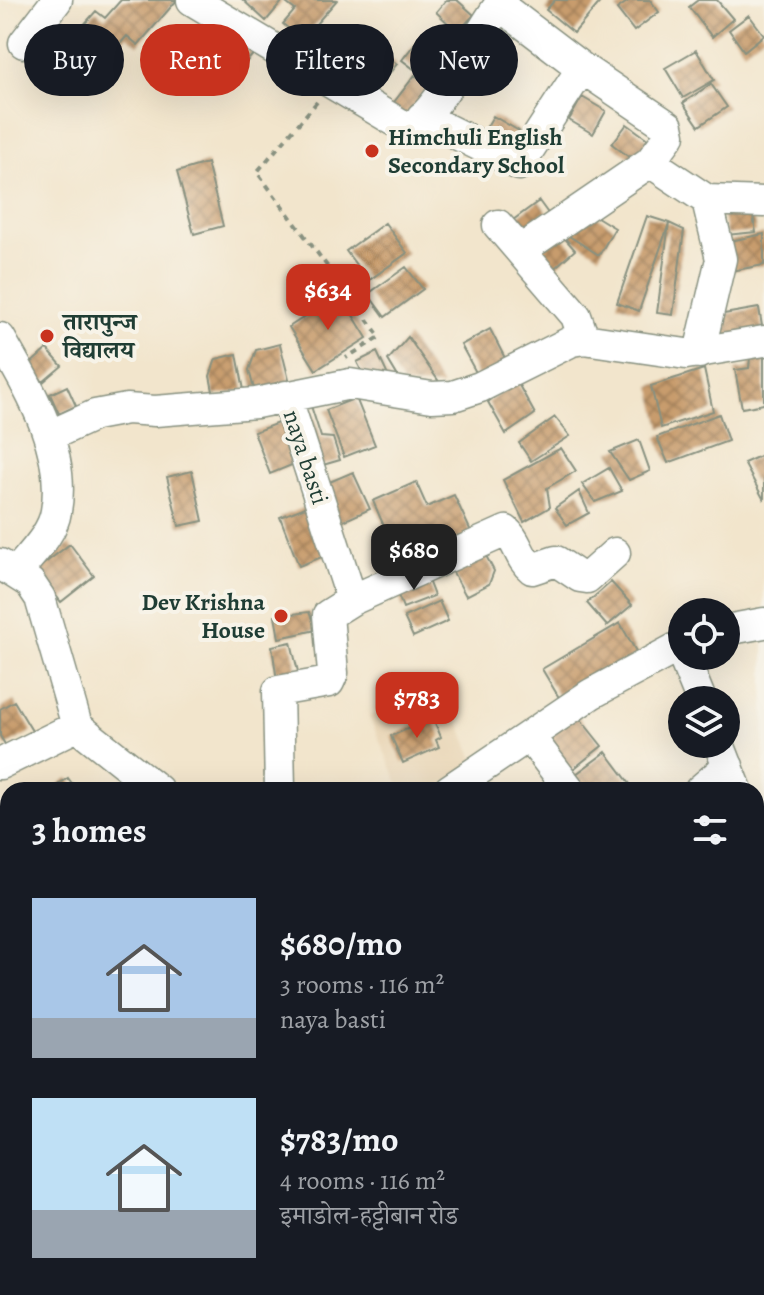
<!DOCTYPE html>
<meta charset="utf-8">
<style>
body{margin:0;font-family:Alegreya,"Noto Serif Devanagari",serif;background:#20242c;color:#f1f3f6;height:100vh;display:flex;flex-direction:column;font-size:30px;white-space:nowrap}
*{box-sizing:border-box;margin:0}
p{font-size:26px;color:#9ea1a6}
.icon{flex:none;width:44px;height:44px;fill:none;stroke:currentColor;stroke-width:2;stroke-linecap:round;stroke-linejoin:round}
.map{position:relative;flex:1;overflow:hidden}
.details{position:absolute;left:0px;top:782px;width:764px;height:514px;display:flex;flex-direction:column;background:#171b24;border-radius:24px 24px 0 0;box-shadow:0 8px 32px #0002}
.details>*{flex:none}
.guide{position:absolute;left:24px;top:24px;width:716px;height:72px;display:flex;gap:16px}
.controls{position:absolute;left:668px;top:598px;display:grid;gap:16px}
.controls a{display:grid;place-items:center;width:72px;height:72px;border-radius:50%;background:#171b24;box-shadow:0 8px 32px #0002;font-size:40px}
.price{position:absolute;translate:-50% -68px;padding:0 18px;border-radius:16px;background:#c8321e;color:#fff;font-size:26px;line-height:52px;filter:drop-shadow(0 2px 4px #0008)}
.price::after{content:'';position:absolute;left:50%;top:48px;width:24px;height:18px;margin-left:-12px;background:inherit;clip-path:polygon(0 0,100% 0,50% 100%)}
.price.on{background:#222;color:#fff}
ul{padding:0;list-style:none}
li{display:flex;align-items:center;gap:24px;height:200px;padding:0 32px}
li span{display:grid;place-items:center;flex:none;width:224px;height:160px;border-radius:0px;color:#555}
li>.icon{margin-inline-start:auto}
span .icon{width:96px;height:96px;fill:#fffc;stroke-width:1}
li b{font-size:34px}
h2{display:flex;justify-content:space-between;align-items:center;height:96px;padding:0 32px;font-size:34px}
.tag{padding:0 28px;border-radius:36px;background:#171b24;box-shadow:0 8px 32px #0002;font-size:28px;line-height:72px}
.tag.on{background:#c8321e;color:#fff}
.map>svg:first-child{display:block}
</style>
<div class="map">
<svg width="764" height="1295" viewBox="0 0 764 1295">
<defs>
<pattern id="building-cross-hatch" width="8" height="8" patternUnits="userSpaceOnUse" patternTransform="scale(2)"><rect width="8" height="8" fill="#c89c6d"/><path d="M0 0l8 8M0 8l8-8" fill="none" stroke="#a2805a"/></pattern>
</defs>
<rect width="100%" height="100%" fill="#f7f3e8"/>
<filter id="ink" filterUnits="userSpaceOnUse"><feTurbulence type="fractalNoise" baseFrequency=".0125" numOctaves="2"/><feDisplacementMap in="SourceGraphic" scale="16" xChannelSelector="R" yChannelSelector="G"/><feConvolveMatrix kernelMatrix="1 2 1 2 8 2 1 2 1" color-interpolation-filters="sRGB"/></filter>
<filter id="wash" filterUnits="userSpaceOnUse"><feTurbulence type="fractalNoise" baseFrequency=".006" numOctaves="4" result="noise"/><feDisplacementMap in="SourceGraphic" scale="32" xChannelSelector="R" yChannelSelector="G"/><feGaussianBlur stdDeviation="1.8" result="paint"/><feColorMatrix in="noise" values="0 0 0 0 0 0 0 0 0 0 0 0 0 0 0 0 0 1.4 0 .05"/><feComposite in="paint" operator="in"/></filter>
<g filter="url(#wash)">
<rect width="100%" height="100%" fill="#f2e5cc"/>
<path fill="#ead8ba" d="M448,696L476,764L432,790H401L369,716Z"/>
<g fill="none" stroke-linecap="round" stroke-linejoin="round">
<path stroke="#50b1cf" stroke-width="38" d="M0,1257L8,1261
M66,1288L82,1295"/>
</g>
<g id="blocks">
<path fill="url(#building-cross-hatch)" d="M121,0H177L138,45L127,36L111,54L81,28L96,11L105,18Z
M243,0H279L282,2L266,21Z
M288,0H337L302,40L283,24L295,10L286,3Z
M446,0H457L474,15L454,36L445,28L450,25L436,12Z
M555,0H602L574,33L546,10Z
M630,0H650L659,12L634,31L617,9Z
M698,0H717L733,19L712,37L689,7Z
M749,15L764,35L744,51L729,30Z
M236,34L256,51L224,87L206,71Z
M420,37L453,62L435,85L402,60Z
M374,46L397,64L371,96L349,78Z
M696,50L714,80L683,98L665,68Z
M415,75L435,90L408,125L388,110Z
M711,84L727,107L699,126L683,103Z
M582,97L606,111L593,134L569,120Z
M493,116L519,131L505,155L479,140Z
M627,124L653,143L637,163L612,144Z
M207,163L223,226L194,234L177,172Z
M539,201L552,219L521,241L509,223Z
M751,205L756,232L726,235L723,215Z
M584,209L615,228L599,255L569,236Z
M647,216L669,223L684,230L673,315L657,313L669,223L639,311L617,303Z
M385,223L407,253L368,281L346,251Z
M556,228L575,250L550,272L531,249Z
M764,234V265L731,271L725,242Z
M406,267L423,289L385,317L368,294Z
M340,294L367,338L316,370L289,327Z
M759,308L763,332L715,340L712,316Z
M490,329L507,362L479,378L461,345Z
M408,337L442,386L403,385L388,360Z
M280,344L290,384L255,393L249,370L256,350Z
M47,349L62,366L43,382L29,365Z
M377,352L391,382H367L357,362Z
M237,354L244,390L214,396L210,376L216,359Z
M764,355V404L742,408L735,370L749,368L750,358Z
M704,369L713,411L661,428L651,386Z
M516,380L535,414L506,434L488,402Z
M67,386L76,406L59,414L50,394Z
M356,398L375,445L344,457L326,410Z
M311,406L321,437L333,438L340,460L316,467L298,410Z
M719,414L728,441L668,463L657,437Z
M555,417L570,436L531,461L519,443Z
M283,421L299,462L270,474L254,432Z
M639,440L650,471L629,480L610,452Z
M561,448L576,471L547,488L550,507L524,522L503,480Z
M764,454V500L744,463Z
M609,468L622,491L595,502L582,484Z
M192,471L203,521L179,526L167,477Z
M353,472L370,509L337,524L320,486Z
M416,482L427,507L454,495L474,538L453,547L448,537L437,542L438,554L403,570L373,501Z
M579,491L589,513L567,525L555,508Z
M313,504L332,553L299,566L280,517Z
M70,544L94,576L61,602L36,570Z
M482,548L494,571L489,584L466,596L449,565Z
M426,575L434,596L403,608L395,587Z
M611,582L632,605L607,626L587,603Z
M439,601L448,621L413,637L404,617Z
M309,612L316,630L279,638L275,616Z
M620,623L638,655L561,701L542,669Z
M291,642L299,676L277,681L272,646Z
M14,701L32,731L6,746L0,736V709Z
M574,711L602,746L567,774L539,739Z
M433,718L441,737L436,740L439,747L403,763L391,736Z
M606,752L630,784L622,790H582L572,777Z
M68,778L77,790H51Z
M0,829L8,839V867L0,873Z
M226,1288H262L266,1295H231Z
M525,1288H580L573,1295H518Z
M627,1288H657L646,1295H617Z"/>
</g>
</g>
<g filter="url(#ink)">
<use href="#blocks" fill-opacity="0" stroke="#889180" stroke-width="2"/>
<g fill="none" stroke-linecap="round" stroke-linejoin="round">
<defs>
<path id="minor" d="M192,0L407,128C436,119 481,27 503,0
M499,5L582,68L668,126L670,135L650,162L521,250
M24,43L57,0
M422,117L519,165L582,68
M650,162L707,200L764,202
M498,225L576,316L584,339
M0,338C29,389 67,450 56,511C53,534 30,555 16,573
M699,353L721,259L707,200
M49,436L95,415L127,409L155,411L256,403L350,384L432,397L453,396L480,387L572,341L584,339L686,354L764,341
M0,564L30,583L40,598L77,726L158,790
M352,600L506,531C518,541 519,559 532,569L556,561L580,577L587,578L615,553
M726,630L764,623
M683,656L701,700
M529,736L570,790
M719,744L737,790
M0,764L77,726
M280,790L278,691L329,682L333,673L328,615L352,600L286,396
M449,790L591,694L682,645
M700,790L728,766
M756,816L764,820
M0,875L8,869
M756,912L764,924
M0,966L8,977
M756,1063L764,1071
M0,1124L8,1118
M0,1222L8,1225
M137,1288L151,1295
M661,1288L664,1295
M210,1295L217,1288
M363,1295L369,1288
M514,1295L518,1288"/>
</defs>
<use href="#minor" stroke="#889180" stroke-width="33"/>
<path stroke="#889180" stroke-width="4" stroke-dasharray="6 6" stroke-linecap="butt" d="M317,102L257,172L380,337L346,358"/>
<use href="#minor" stroke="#fff" stroke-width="30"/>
</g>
</g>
<g fill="#c8321e" stroke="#f7f3e8" stroke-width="3">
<circle cx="372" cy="151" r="8"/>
<circle cx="47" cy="336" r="8"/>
<circle cx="281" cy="616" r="8"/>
</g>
<g text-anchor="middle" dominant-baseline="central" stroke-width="8" stroke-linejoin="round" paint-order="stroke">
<g font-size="24" font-weight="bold" fill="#1f3d34" stroke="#f7f3e8" text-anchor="start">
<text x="388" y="137">Himchuli English<tspan x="388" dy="28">Secondary School</tspan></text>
<text x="63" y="322">तारापुन्ज<tspan x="63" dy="28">विद्यालय</tspan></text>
<text x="265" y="602" text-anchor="end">Dev Krishna<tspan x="265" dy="28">House</tspan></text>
</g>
<g font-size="24" fill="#1f3d34" stroke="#f7f3e8">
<text transform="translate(306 457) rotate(72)">naya basti</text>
</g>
</g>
</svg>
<div class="controls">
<a><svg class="icon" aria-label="locate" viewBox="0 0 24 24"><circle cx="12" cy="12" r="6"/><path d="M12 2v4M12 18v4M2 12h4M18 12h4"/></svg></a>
<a><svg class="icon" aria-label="layers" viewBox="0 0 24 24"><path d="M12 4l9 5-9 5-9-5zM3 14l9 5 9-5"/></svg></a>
</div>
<b class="price" style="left:328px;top:332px">$634</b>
<b class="price on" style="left:414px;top:592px">$680</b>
<b class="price" style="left:417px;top:740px">$783</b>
<div class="guide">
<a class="tag">Buy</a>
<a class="tag on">Rent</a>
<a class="tag">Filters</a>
<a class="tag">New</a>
</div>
<section class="details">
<h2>3 homes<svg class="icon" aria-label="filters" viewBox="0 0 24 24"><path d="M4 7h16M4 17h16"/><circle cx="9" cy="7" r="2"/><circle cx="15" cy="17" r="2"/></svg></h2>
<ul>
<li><span style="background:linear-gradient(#a9c7e8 75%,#9aa5b1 0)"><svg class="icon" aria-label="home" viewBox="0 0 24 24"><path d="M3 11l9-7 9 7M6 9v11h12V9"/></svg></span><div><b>$680/mo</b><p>3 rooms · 116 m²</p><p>naya basti</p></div></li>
<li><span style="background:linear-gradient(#bfe0f5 70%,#9aa5b1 0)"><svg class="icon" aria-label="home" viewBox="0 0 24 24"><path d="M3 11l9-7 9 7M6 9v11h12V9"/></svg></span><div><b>$783/mo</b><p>4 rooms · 116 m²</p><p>इमाडोल-हट्टीबान रोड</p></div></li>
</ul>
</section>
</div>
